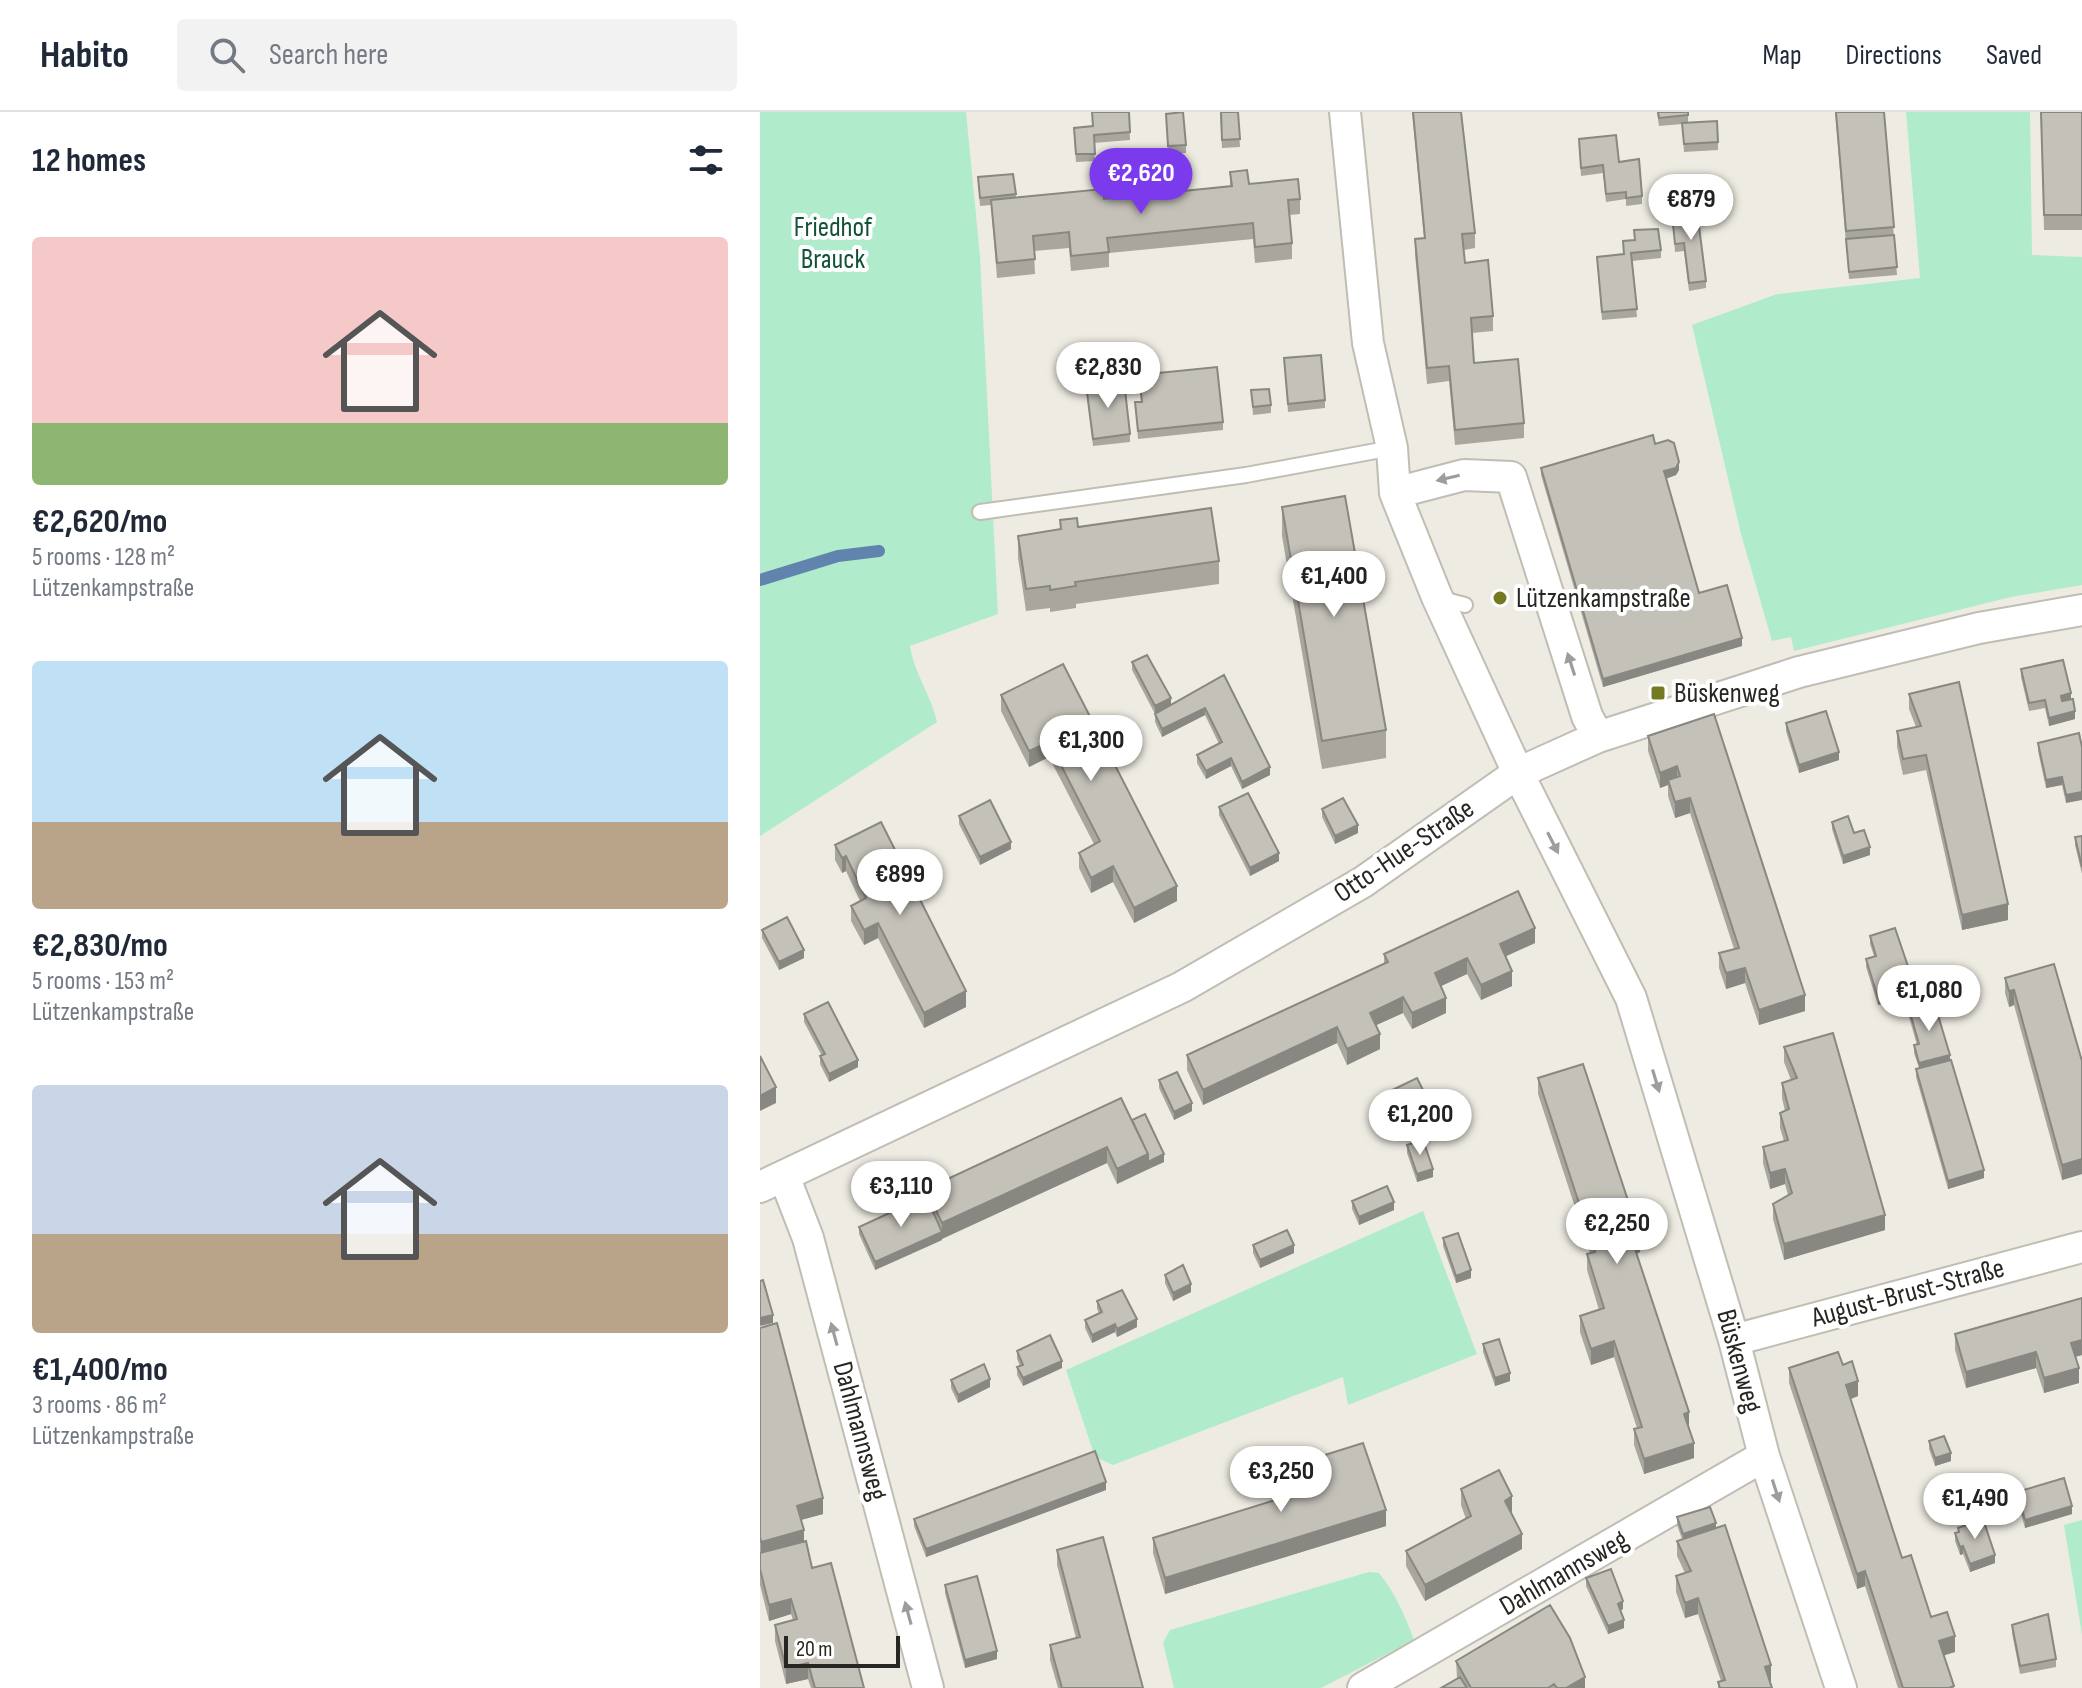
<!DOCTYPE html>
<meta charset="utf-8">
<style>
body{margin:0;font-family:"Sofia Sans Condensed",sans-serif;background:#f2f2f3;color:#1f2937;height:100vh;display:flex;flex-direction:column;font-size:30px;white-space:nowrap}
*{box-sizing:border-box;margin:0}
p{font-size:26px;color:#747a83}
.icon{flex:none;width:44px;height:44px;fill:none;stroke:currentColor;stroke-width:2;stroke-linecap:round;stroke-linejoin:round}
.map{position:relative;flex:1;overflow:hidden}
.side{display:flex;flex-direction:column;background:#fff;width:760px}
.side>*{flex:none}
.scale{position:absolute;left:24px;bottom:20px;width:116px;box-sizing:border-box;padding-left:8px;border:4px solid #272622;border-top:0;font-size:22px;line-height:28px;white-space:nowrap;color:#272622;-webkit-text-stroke:6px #fff;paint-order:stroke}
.price{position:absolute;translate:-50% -68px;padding:0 18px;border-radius:28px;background:#fff;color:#222;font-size:26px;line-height:52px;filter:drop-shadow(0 2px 4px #0008)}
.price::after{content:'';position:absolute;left:50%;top:48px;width:24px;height:18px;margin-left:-12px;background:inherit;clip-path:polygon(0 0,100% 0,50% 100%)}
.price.selected{background:#7c3aed;color:#fff}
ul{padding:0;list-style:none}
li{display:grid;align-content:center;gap:16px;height:424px;padding:0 32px}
li span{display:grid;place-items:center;height:248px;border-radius:8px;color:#555}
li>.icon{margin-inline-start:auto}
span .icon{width:144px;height:144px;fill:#fffc;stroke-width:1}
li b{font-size:34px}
h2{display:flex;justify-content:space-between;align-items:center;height:96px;padding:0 32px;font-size:34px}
header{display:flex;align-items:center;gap:48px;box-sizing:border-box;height:112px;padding:0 40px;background:#fff;border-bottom:2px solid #e0e1e3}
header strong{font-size:38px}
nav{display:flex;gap:44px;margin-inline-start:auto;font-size:28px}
.search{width:560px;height:72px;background:#f2f2f3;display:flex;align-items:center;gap:20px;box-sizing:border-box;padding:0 28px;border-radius:8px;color:#747a83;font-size:30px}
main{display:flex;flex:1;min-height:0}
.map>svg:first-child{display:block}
</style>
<header>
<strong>Habito</strong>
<div class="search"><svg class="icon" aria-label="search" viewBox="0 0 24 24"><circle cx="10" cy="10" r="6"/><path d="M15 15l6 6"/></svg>Search here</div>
<nav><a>Map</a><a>Directions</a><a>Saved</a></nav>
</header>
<main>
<section class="side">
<h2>12 homes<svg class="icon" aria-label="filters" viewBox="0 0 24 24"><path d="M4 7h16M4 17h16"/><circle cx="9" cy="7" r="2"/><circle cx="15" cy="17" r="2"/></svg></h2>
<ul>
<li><span style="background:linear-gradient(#f6c9c9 75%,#8fb573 0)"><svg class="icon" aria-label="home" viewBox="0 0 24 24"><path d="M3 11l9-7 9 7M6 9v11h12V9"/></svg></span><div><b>€2,620/mo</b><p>5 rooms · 128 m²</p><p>Lützenkampstraße</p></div></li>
<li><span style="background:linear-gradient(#bfe0f5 65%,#b9a48a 0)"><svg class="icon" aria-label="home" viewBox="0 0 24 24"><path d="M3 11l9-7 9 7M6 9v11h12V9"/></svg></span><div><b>€2,830/mo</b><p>5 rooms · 153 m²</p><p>Lützenkampstraße</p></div></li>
<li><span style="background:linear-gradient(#c9d6e8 60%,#b9a48a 0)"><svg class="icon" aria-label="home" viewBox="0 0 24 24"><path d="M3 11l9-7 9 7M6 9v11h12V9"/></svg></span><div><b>€1,400/mo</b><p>3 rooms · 86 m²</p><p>Lützenkampstraße</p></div></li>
</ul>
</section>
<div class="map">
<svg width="1322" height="1576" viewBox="0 0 1322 1576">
<rect width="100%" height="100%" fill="#eeece2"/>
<path fill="#b0eccb" d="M0,0H206L220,144L238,502L150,534C154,561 171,583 177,610L0,724Z
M1146,0H1270L1272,143L1322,145V473L1251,485L1034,539L1031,525L1012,529L981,422L932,213L1017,182L1160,166Z
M663,1099L717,1242L588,1293L583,1265L353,1353L335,1345L306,1258Z
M1322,1408V1523L1304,1413Z
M609,1460L619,1461C634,1479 646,1505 654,1528L561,1576H414L403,1531L410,1518Z"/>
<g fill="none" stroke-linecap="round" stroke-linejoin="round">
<path stroke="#6084ad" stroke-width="12" d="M0,468L78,444L119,439"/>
<defs>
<path id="lane" d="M220,400L486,363L632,336
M678,486L705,493"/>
<path id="street" d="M585,0L608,231L632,336L635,381L677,485L758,661L871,886L974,1228L1004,1344L1081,1576
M635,381L704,363L751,365L827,604L838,625
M24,1064L48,1126L168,1576
M0,1075L422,875L603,770L758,661L838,625L1039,560L1219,516L1322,498
M974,1228L1322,1135
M603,1576L1004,1344"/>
</defs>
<use href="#lane" stroke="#c0bdb4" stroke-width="18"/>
<use href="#street" stroke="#c0bdb4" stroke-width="34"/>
<use href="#lane" stroke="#fff" stroke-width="14"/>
<use href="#street" stroke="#fff" stroke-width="30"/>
</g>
<path fill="#a9a69e" d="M369,0L370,28L334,31L335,49L316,50L314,24L332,14Z
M460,0H478L480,35L462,36Z
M652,0H701L715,121V136L704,138L705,151L733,204V219L712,221L714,251L764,311V326L695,333L689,269L667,272L655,142V127L664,126Z
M897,0H928V11L958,30V38L924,40L922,12L899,14Z
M1075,0H1124L1137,163L1089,167Z
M1281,0H1322V118H1284Z
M406,2L426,33V41L408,42Z
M819,27L859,50L882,84V92L866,94V87L846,90L843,61L821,64Z
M470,60L489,72L540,87V102L529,103L532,131V147L495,151L493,127L349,141V155L311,159L309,136L274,139L275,162L237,166L231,93L220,94L218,65L253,62L256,85L344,87L470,74Z
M919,92L946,169V176L929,179L924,139L915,140L913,112H920Z
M874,118L901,138V146L872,149L877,205L842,208L837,145L863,142V129L874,128Z
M524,246L565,288V296L528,300Z
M379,263L463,310V318L378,327L375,290H381Z
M326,273L370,322V330L333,334Z
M491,278L511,293V301L493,303Z
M895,332L919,358L916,363L906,367L939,481L982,534L843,575L781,363V356Z
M522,395L626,618V646L562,657L522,424Z
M300,408L318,415L459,449V472L316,492V496L290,500V496L266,499L258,446V424L300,417Z
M372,550L411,593L464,563L510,663L482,677L471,654L446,667L437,651V643L459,632L445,603L402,625L395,610V602L372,558Z
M303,552L417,789L374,811L353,770L331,781L319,756V741L334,732L289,645L269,655L241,599V583Z
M1261,557L1311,587L1315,607L1289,614L1285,596L1269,599L1261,565Z
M1149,582L1248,808L1202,818L1166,658L1143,663L1137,635V619L1156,615L1149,597Z
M954,602L1045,899L999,913L985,871L966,877L959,856V841L974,837L930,701L915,706L908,684V673L900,676L888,639V624Z
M1026,611L1079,648L1039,661L1026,619Z
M1278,631L1322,635L1306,691L1302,673L1286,676L1278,639Z
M459,695L519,749L490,764L459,703Z
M562,697L598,721L575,732L562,705Z
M199,704L251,737L220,753L199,712Z
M121,710L206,895L164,916L118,826L104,833L91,809V794L100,789L86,759L82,761L75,748V733Z
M1072,710L1094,721L1110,743L1083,752L1072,717Z
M1322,724V762L1315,733V725Z
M2,818L44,846L19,858L2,826Z
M1110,824L1155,882L1118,893L1106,855V847L1114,844L1110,832Z
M775,831L746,844L752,874L721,888L707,862L680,874L686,901L652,917L643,901L616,913L620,937L587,953L577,931L443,993L427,958V943L624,851V842Z
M1245,866L1322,949V1062L1302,1068L1254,893L1249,895L1245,881Z
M1149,897L1190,948L1224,1066L1188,1077L1156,965V957L1159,956L1154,941V933H1157L1149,905Z
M44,902L98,955L69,970L60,952V944H62L44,910Z
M1024,935L1125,1118L1024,1148L1013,1107V1092L1028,1083L1025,1072L1010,1077L1003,1051V1035L1024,1029L1020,1016V1001L1025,999L1022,986V971L1031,968L1024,950Z
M778,966L880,1140L877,1142L929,1315L934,1346L884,1362L874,1333V1317L877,1316L854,1245L831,1253L820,1220V1204L839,1198L827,1158V1142L830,1141L778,982Z
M399,968L432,999L414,1008L399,976Z
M624,982L664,988L631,1004L624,990Z
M372,1008L404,1050L357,1072L347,1051L182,1126V1128L115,1158L99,1122V1115L166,1084V1077Z
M647,1033L673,1065L657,1070L647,1041Z
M592,1089L634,1098L599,1113L592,1097Z
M683,1126L711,1166L696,1171L683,1134Z
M493,1133L534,1141L500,1156L493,1141Z
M405,1163L431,1180L413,1189L405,1171Z
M1322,1186V1243L1315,1245L1319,1271L1284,1281L1276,1256L1206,1276L1195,1238V1222Z
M337,1189L377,1215L357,1225L355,1220L332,1231L325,1216V1208L339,1201L337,1197Z
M0,1216L63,1402L41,1408L44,1429L52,1456L104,1576H51L48,1567L26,1572L15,1529V1513L33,1508L31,1502L9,1509L0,1473Z
M723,1232L750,1269L735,1274L723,1240Z
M257,1239L302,1256L263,1274L257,1263V1255L260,1254L257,1247Z
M1083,1253L1098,1284L1090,1287L1142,1446L1171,1505L1195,1540L1183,1543L1194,1576H1138L1105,1474L1097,1477L1029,1271V1256Z
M191,1268L230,1275L198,1291L191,1276Z
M1169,1329L1191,1349L1175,1354L1169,1337Z
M533,1353L626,1414L405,1482L393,1441V1426L537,1381L533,1369Z
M701,1377L752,1400H751L762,1437L665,1489L646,1454V1439L706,1407L701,1393Z
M346,1378L166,1445L154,1414V1407Z
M1257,1380L1312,1402L1265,1416L1257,1388Z
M917,1405L956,1416L1011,1569H1010L1012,1576H958V1570L961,1569L938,1502L925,1506L916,1480V1464L925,1461L917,1444V1429L922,1427L917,1413Z
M1198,1416L1235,1451L1210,1460L1203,1442L1200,1443L1195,1429V1421L1198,1420Z
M297,1438L383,1576H298L290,1548V1533L316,1526L297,1453Z
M826,1466L863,1497L860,1498L864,1516L848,1522L826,1474Z
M185,1473L237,1547L205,1556L185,1481Z
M1252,1513L1296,1547V1555L1260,1562L1252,1521Z
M696,1549L825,1576H681L697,1566Z"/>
<path fill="#898781" d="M919,350V358L916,363L904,367V359Z
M982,526V534L843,575V567Z
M1311,581V589L1301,592V584Z
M411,586V594L395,602V594Z
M445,596V603L402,625V617Z
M1315,599V607L1289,614V606Z
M289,630V645L269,655V639Z
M1079,640V648L1039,661V653Z
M471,646V654L446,667V659Z
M917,654V670L908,668V673L900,676V661Z
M510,655V663L482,677V670Z
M1302,665V673L1286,676V668Z
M1322,680V688L1306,691V683Z
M930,686V701L915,706V690Z
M598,713V721L575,732V724Z
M251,730V737L220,753V745Z
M1110,735V743L1083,752V744Z
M519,741V749L490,764V756Z
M86,744V759L82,761V746Z
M353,754V770L331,781V766Z
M417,774V789L374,811V796Z
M1248,792V808L1202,818V803Z
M118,811V826L104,833V818Z
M775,816V831L740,847V832Z
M44,838V846L19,858V850Z
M707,846V862L675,877V861Z
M985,856V871L966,877V861Z
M752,859V874L721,888V873Z
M1155,875V882L1118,893V886Z
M1254,878V893L1249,895V879Z
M206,879V895L164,916V901Z
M1045,883V899L999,913V898Z
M643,885V901L610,916V901Z
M686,886V901L652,917V901Z
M577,915V931L443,993V978Z
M620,922V937L587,953V937Z
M1190,943V951L1159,959V951Z
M98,948V955L69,970V962Z
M16,975V991L0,999V984Z
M664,980V988L631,1004V997Z
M432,991V999L414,1008V1000Z
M347,1035V1051L182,1127V1111Z
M388,1042V1057L357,1072V1057Z
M404,1042V1050L388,1057V1050Z
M1322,1047V1062L1302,1068V1053Z
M673,1057V1065L657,1070V1062Z
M1025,1057V1072L1010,1077V1061Z
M1224,1058V1066L1188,1077V1069Z
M634,1090V1098L599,1113V1105Z
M1125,1103V1118L1024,1148V1132Z
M182,1120V1128L115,1158V1150Z
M880,1125V1140L872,1143V1128Z
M534,1133V1141L500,1156V1148Z
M711,1158V1166L696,1171V1164Z
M431,1172V1180L413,1189V1181Z
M13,1203V1211L0,1214V1206Z
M377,1207V1215L357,1225V1217Z
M355,1212V1220L332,1231V1223Z
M1322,1228V1243L1311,1246V1231Z
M854,1229V1245L831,1253V1237Z
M1276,1240V1256L1206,1276V1260Z
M302,1249V1256L263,1274V1266Z
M1319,1256V1271L1284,1281V1266Z
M750,1261V1269L735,1274V1266Z
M230,1267V1275L198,1291V1283Z
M1098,1269V1284L1086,1289V1273Z
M929,1300V1315L924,1302Z
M934,1331V1346L884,1362V1347Z
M1191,1341V1349L1175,1354V1346Z
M346,1370V1378L166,1445V1437Z
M752,1384V1400L745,1404V1389Z
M63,1386V1402L37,1409V1394Z
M1312,1394V1402L1265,1416V1408Z
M626,1398V1414L405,1482V1466Z
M956,1411V1419L923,1430V1422Z
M44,1418V1434L1,1445V1430Z
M762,1422V1437L665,1489V1473Z
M1203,1434V1442L1200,1443V1435Z
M1235,1443V1451L1210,1460V1452Z
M1105,1459V1474L1097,1477V1462Z
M938,1486V1502L925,1506V1491Z
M31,1487V1502L9,1509V1493Z
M863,1489V1497L858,1500V1492Z
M864,1508V1516L848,1522V1514Z
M1195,1524V1540L1179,1545V1529Z
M237,1539V1547L205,1556V1548Z
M48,1551V1567L26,1572V1556Z
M1011,1553V1569L1005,1571V1555Z
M825,1565V1576H806Z"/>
<path fill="#c4c1b8" stroke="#898781" stroke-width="2" d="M332,0H369L370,20L334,23L335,42H316L314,16L333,14Z
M423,0L426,33L408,34L406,2Z
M461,0H478L480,27L462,28Z
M653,0H701L715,121L702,122L705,151L728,148L733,204L711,206L714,251L758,247L764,311L695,318L689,254L667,256L655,127L665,126Z
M898,0H928V3L899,6Z
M1076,0H1124L1134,115L1086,119Z
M1281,0H1322V103H1284Z
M957,9L958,30L924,32L922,11Z
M856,23L859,50L879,47L882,84L866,86V80L846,82L843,53L821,56L819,27Z
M487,58L489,72L538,67L540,87L528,88L532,131L495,135L493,111L347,126L349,140L311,144L309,120L273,124L275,147L237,151L231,88L343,77L344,87L472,74L470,60Z
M253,62L256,82L220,86L218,65Z
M936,91L946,169L929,171L924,131L915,132L913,112H921L919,92Z
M898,117L901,138L871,141L877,197L842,200L837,145L864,142L863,129L875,128L874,118Z
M1134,123L1137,155L1089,160L1086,127Z
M561,243L565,288L528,292L524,246Z
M457,255L463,310L378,319L375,290H382L379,263Z
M364,269L370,322L333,327L326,273Z
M509,277L511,293L493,295L491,278Z
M893,323L895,332L908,328L914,331L919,350L916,356L904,359L939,481L967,473L982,526L843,567L781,356Z
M585,384L626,618L562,629L522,395Z
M451,396L459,449L315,470L316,474L290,478V474L266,477L258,424L301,417L300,408L317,406L318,415Z
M387,543L411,586L395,594L372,550Z
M1303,548L1311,581L1301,584L1302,589L1313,587L1315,599L1289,606L1285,588L1269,591L1261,557Z
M303,552L417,774L374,796L353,754L331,766L319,741L340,729L289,630L269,639L241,583Z
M464,563L510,655L482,670L471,646L446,659L437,643L462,630L445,596L402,617L395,602Z
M1199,570L1248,792L1202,803L1166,643L1143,647L1137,619L1161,614L1149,582Z
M1066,599L1079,640L1039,653L1026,611Z
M954,602L1045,883L999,898L985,856L966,861L959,841L979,836L930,686L915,690L908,668L920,664L917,654L900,661L888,624Z
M1319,621L1322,635V680L1306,683L1302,665L1286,668L1278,631Z
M488,681L519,741L490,756L459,695Z
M583,686L598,713L575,724L562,697Z
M230,688L251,730L220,745L199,704Z
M1088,704L1094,721L1104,718L1110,735L1083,744L1072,710Z
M121,710L206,879L164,901L118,811L104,818L91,794L106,786L86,744L82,746L75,733Z
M1322,724V755L1315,725Z
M758,779L775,816L740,832L752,859L721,873L707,846L675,861L686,886L652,901L643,885L610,901L620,922L587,937L577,915L443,978L427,943L628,850L624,842Z
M27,805L44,838L19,850L2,818Z
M1135,816L1155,875L1118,886L1106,847L1116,844L1110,824Z
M1294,852L1322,949V1047L1302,1053L1254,878L1249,879L1245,866Z
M68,890L98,948L69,962L60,944L65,942L44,902Z
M1174,890L1190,943L1159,951L1154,933L1159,932L1149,897Z
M1073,921L1125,1103L1024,1132L1013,1092L1032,1081L1025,1057L1010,1061L1003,1035L1028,1028L1020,1001L1029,997L1022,971L1037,966L1024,935Z
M0,944L16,975L0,984Z
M1191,948L1224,1058L1188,1069L1156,957Z
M823,952L880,1125L872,1128L929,1300L924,1302L934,1331L884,1347L874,1317L882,1315L854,1229L831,1237L820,1204L844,1196L827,1142L835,1140L778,966Z
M417,960L432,991L414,1000L399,968Z
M657,966L664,980L631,997L624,982Z
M361,986L388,1042L357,1057L347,1035L182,1111L166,1077Z
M385,1002L404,1042L388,1050V1042L372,1008Z
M663,1028L673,1057L657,1062L647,1033Z
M627,1074L634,1090L599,1105L592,1089Z
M166,1084L182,1120L115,1150L99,1115Z
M527,1118L534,1133L500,1148L493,1133Z
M698,1121L711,1158L696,1164L683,1126Z
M423,1153L431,1172L413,1181L405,1163Z
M3,1168L13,1203L0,1206V1169Z
M362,1178L377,1207L357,1217L355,1212L332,1223L325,1208L342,1200L337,1189Z
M1322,1186V1228L1311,1231L1319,1256L1284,1266L1276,1240L1206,1260L1195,1222Z
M17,1211L63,1386L37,1394L44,1418L1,1430L0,1425V1216Z
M290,1223L302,1249L263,1266L257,1255L263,1253L257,1239Z
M739,1227L750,1261L735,1266L723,1232Z
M1078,1240L1083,1253L1092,1249L1098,1269L1086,1273L1142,1446L1151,1443L1171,1505L1187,1500L1195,1524L1179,1529L1194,1574L1189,1576H1143L1105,1459L1097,1462L1029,1256Z
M224,1252L230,1267L198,1283L191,1268Z
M1184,1324L1191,1341L1175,1346L1169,1329Z
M603,1331L626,1398L405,1466L393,1426L541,1380L533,1353Z
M335,1339L346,1370L166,1437L154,1407Z
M739,1358L752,1384L745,1389L762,1422L665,1473L646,1439L711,1404L701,1377Z
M1304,1366L1312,1394L1265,1408L1257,1380Z
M950,1395L956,1411L923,1422L917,1405Z
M1223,1407L1235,1443L1210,1452L1203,1434L1200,1435L1195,1421L1199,1420L1198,1416Z
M965,1413L1011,1553L1005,1555L1012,1576H960L958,1570L965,1568L938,1486L925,1491L916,1464L931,1459L917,1429Z
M343,1425L383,1576H302L290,1533L320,1525L297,1438Z
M46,1429L52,1456L71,1451L104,1576H55L48,1551L26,1556L15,1513L37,1507L31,1487L9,1493L0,1457V1441Z
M851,1457L863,1489L858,1492L864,1508L848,1514L826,1466Z
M217,1464L237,1539L205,1548L185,1473Z
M790,1493L810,1526L825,1565L806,1576H797L794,1572L788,1576H711L696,1549Z
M1288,1502L1296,1547L1260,1554L1252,1513Z
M700,1565L707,1576H681Z"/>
<defs><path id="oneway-solid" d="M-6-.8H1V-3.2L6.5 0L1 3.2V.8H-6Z" transform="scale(2)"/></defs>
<g fill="#9e9d9c">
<use href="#oneway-solid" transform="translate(688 366) rotate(167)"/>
<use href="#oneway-solid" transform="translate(811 552) rotate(-108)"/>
<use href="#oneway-solid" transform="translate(793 731) rotate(63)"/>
<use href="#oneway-solid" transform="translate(896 969) rotate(73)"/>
<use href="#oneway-solid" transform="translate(74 1222) rotate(-105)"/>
<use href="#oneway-solid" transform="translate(1016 1379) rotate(72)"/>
<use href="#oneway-solid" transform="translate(148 1501) rotate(-105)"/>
</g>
<g fill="#757922" stroke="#fff" stroke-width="3">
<circle cx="740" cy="486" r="8"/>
<rect x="890" y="573" width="16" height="16" rx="4"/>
</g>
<g text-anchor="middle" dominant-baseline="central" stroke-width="8" stroke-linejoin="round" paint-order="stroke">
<g font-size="28" fill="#115237" stroke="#fff">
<text x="73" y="115">Friedhof<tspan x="73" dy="32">Brauck</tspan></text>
</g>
<g font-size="28" fill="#272622" stroke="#fff" text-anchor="start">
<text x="756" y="486">Lützenkampstraße</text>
<text x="914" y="581">Büskenweg</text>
</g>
<g font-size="28" fill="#272622" stroke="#fff">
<text transform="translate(644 739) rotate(-34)">Otto-Hue-Straße</text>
<text transform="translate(1148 1181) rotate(-15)">August-Brust-Straße</text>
<text transform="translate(979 1249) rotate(75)">Büskenweg</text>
<text transform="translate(100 1319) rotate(75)">Dahlmannsweg</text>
<text transform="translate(804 1461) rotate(-30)">Dahlmannsweg</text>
</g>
</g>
</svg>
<div class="scale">20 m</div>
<b class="price selected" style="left:381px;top:104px">€2,620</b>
<b class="price" style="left:931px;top:130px">€879</b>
<b class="price" style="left:348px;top:298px">€2,830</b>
<b class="price" style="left:574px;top:507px">€1,400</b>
<b class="price" style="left:331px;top:671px">€1,300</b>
<b class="price" style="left:140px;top:805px">€899</b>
<b class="price" style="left:1169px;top:921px">€1,080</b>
<b class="price" style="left:660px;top:1045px">€1,200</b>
<b class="price" style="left:141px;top:1117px">€3,110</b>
<b class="price" style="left:857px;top:1154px">€2,250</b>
<b class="price" style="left:521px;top:1402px">€3,250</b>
<b class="price" style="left:1215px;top:1429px">€1,490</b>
</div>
</main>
